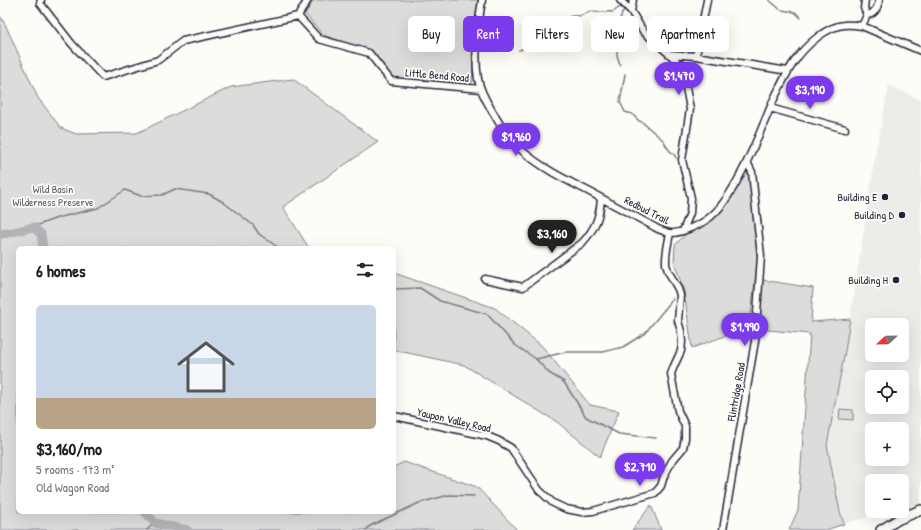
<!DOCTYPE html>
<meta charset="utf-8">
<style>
body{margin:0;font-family:"Patrick Hand",sans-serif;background:#f2f2f2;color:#202124;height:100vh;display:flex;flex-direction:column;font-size:15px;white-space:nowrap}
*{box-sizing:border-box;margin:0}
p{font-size:13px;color:#757577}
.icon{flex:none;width:22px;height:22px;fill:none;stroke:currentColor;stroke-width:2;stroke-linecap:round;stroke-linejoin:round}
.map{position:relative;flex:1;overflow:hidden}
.panel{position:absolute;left:16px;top:246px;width:380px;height:268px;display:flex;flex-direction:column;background:#fff;border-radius:6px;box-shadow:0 4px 16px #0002}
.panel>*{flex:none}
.hud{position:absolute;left:408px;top:16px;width:380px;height:36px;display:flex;gap:8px}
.needle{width:26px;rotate:248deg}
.controls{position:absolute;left:865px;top:318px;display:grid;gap:8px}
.controls a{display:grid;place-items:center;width:44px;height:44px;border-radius:6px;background:#fff;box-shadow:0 4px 16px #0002;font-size:20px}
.price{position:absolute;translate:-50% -34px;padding:0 9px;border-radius:14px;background:#7c3aed;color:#fff;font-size:13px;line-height:26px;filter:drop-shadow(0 1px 2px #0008)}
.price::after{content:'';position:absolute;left:50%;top:24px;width:12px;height:9px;margin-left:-6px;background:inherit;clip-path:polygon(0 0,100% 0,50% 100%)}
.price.on{background:#222;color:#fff}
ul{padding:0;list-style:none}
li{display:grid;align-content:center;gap:8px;height:212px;padding:0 20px}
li+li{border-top:1px solid #e0e0e0}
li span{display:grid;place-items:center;height:124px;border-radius:6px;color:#555}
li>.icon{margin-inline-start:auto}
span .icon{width:72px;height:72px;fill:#fffc;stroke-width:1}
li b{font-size:17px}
h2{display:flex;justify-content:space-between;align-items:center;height:48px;padding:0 20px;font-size:17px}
.tag{padding:0 14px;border-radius:6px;background:#fff;box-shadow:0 4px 16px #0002;font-size:14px;line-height:36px}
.tag.on{background:#7c3aed;color:#fff}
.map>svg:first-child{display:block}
</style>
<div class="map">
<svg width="921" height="530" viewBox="0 0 921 530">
<rect width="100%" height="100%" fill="#fdfcf7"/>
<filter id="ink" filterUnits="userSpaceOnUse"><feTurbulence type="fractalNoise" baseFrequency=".025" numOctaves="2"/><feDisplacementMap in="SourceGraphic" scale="8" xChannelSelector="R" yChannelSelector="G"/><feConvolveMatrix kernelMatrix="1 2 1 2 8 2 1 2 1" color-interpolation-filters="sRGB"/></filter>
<g filter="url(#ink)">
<path fill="#ecece9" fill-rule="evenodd" d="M889,85L921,100V505L898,515H874L844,524L840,512L827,445L845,351L876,151ZM872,325H902V355H872ZM872,377H902V407H872ZM872,429H902V459H872ZM872,481H902V511H872Z"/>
<path fill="#dddcdb" stroke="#807f8b" d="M314,0H478L475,24L472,83L393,78L369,50L323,35L305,14Z
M0,16L5,24L38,98L61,128L76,134L137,133L231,87L293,79L378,142L283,207L309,248H18V512H394V467L404,462L477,487L517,530H0Z
M747,172L752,187L758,259L749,328H747L692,348L684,291L674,262L675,245L687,233L710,221L722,209L744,173Z
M394,273L495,308L542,346L590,405L619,411L600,457L557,422L464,365L394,350Z
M763,280L813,288L811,322L850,319L845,351L827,445L840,512L844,524L826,530H789L798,510L810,334L758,329Z
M840,409L853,410V420L839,419Z
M651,505L661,530H632Z"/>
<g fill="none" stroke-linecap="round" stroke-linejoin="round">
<path stroke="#787885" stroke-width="1.5" d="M769,0L781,10L795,12L801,18
M627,2L628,0
M519,50C530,47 541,42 551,36V31L559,25L560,22L572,16H580L591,11C598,14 605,11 613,12L620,7L624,9L618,24L617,55L620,65
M625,74L620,102L625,112L632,114L639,121L642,122L664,141C665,144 667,148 670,151C673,154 675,154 676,158
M33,227L57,218L98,208L125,190L141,196L162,195L175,189L209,194L223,202L253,225L259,234L279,248
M394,289L420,288L440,301L487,314L515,345L536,359L549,373L564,382L586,417L619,434L656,438
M536,359L566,352H603L623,347L645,333L673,299
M147,530L151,526L153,521
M366,530L370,526L419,503L449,495L474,496"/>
<path stroke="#b2b2b7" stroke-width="9" d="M0,234L9,233L33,227L41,234L43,248
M145,512L155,523L187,530"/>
<defs>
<path id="minor" d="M41,0L40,3L72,44L103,77L158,60L183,41L298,16L308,0
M482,0C478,25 474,54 478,79C480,90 485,99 491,109C499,123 507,137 519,148C540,167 564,179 588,191C612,204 635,216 658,229C661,230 666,232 669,233C677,234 686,230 693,227C712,220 723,205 733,188C750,160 761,129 774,99C786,74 796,53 819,36C827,30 835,26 844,25C850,24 856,25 862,26L921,51
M620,0L631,11
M633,0L631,11L643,31L676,60L684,77L690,109L682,160L691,198L690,213L683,231
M867,15C875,14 878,7 879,0
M298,16L319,39L369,53L391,81L481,89
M862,26L867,15L864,8L865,0
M669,54L696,56L788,71
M696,56L707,0
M770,108L845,129
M485,279L523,287L582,243C595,229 600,217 601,198
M394,416L399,417L487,436L499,441L511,448L539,490L553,503L566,509L582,512L593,511L655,493L661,486L664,476L672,461L683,448L685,438V426L678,411L671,374L674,366L681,351L682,342L681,331L678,321L680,295L678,289L668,271L666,264V258L667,249L670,233
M723,530L755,341L761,256L752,172L747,162"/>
<path id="highway" d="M881,530L899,519L921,510"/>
</defs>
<use href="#minor" stroke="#22223b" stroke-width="9"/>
<use href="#highway" stroke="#22223b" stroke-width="12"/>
<use href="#minor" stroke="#fdfcf7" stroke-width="6"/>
<use href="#highway" stroke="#fdfcf7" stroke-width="9"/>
</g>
</g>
<g fill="#22223b" stroke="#fdfcf7" stroke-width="1.5">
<circle cx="885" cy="197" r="4"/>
<circle cx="902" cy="215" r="4"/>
<circle cx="896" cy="280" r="4"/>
</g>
<g text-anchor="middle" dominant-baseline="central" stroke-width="3.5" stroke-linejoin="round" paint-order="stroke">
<g font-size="11" fill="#22223b" stroke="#fdfcf7">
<text transform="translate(437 75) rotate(5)">Little Bend Road</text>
<text transform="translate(647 210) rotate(27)">Redbud Trail</text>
<text transform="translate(736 392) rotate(-80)">Flintridge Road</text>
<text transform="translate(454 420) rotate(13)">Yaupon Valley Road</text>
</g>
<g font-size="11" fill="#5a5a6b" stroke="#fdfcf7">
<text x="53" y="189">Wild Basin<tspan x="53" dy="13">Wilderness Preserve</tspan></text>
</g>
<g font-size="11" fill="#22223b" stroke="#fdfcf7" text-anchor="end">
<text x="877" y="197">Building E</text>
<text x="894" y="215">Building D</text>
<text x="888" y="280">Building H</text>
</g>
</g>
</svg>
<div class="controls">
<a><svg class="needle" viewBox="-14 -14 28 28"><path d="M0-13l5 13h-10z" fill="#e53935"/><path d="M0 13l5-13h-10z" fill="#757577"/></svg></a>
<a><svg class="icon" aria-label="locate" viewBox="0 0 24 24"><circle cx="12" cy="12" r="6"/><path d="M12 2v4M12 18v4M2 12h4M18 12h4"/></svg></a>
<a>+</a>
<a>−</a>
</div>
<b class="price" style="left:679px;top:96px">$1,470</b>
<b class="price" style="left:810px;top:110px">$3,190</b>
<b class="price" style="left:516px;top:157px">$1,960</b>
<b class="price on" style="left:552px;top:254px">$3,160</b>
<b class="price" style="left:745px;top:347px">$1,990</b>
<b class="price" style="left:640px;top:487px">$2,710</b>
<div class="hud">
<a class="tag">Buy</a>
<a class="tag on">Rent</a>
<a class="tag">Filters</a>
<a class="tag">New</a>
<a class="tag">Apartment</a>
</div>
<section class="panel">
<h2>6 homes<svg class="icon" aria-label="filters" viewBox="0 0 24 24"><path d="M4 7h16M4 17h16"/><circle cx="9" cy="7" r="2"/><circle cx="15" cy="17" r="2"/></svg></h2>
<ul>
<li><span style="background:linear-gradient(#c9d6e8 75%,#b9a48a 0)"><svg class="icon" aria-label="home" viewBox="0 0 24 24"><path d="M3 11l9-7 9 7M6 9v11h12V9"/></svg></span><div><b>$3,160/mo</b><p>5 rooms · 173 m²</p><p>Old Wagon Road</p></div></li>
</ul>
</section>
</div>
